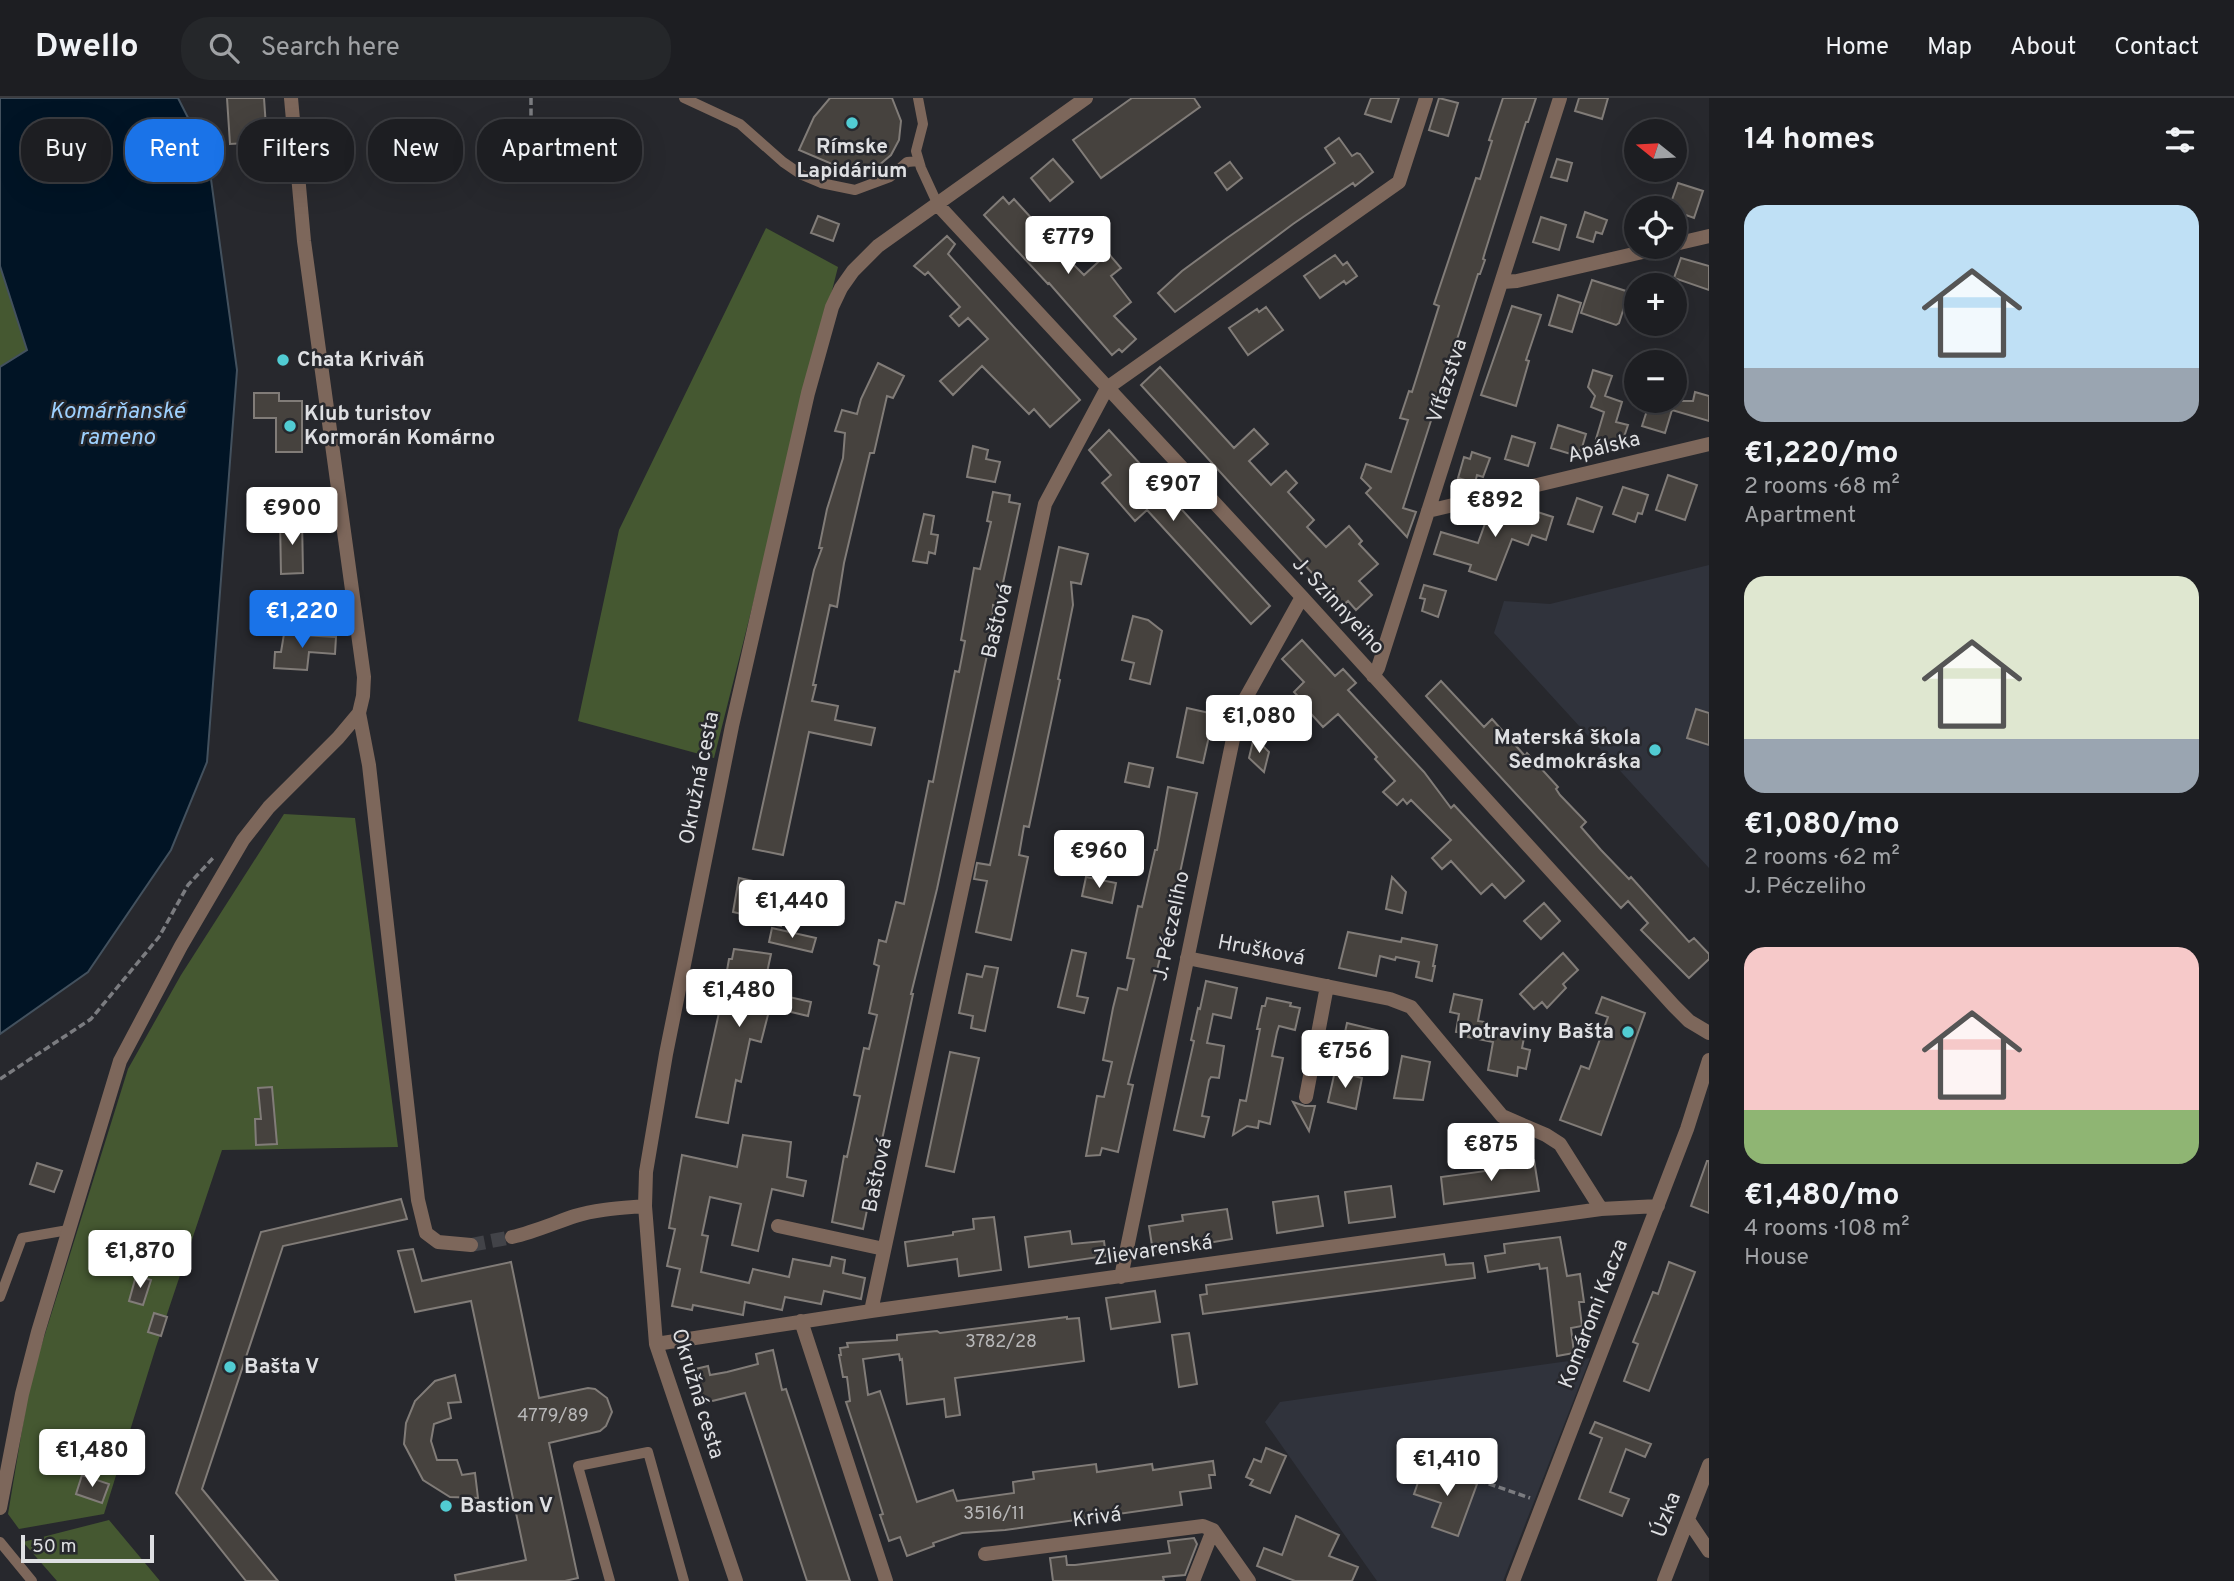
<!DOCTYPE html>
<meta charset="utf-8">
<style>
body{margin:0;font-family:Overpass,sans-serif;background:#25272a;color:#f1f3f6;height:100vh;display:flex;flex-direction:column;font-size:26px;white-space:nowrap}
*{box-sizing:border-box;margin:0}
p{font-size:23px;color:#a0a2a5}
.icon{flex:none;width:38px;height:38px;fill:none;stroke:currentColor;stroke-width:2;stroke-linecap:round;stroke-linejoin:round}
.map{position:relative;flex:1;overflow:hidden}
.side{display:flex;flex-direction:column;background:#1d1e22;width:525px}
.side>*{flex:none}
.hud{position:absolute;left:21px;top:21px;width:665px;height:63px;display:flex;gap:14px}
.needle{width:46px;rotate:288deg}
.fabs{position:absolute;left:1624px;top:21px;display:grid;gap:14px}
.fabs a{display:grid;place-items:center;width:63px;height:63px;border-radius:50%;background:#1d1e22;box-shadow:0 7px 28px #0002,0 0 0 2px #3b3c40;font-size:35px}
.scale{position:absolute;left:21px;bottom:18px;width:133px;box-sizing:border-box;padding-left:7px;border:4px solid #dedfe2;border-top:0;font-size:19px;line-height:24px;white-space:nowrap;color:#dedfe2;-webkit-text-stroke:5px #27282d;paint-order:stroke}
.price{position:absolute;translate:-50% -60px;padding:0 16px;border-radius:7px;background:#fff;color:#222;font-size:23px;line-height:46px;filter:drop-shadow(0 2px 4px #0008)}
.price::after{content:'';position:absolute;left:50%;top:42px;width:21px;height:16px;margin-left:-10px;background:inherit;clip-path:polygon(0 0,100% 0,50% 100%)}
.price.selected{background:#1a73e8;color:#fff}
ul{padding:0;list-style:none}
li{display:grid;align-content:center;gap:14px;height:371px;padding:0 35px}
li span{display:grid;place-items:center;height:217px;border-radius:21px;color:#555}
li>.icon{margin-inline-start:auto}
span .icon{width:126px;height:126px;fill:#fffc;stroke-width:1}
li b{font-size:30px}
h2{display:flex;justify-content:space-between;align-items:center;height:84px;padding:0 35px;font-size:30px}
.tag{padding:0 24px;border-radius:28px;background:#1d1e22;box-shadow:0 7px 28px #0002,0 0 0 2px #3b3c40;font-size:24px;line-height:63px}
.tag.selected{background:#1a73e8;color:#fff}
header{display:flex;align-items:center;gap:42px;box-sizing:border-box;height:98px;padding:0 35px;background:#1d1e22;border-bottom:2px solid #3b3c40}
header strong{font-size:33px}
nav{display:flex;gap:38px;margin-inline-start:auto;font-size:24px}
.search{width:490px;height:63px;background:#25272a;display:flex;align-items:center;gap:18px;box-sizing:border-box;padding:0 24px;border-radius:28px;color:#a0a2a5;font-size:26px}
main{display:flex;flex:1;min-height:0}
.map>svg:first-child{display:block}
</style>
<header>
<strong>Dwello</strong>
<div class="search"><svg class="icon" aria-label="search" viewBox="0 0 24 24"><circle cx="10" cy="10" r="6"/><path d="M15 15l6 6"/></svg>Search here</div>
<nav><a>Home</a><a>Map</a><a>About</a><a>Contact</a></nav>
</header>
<main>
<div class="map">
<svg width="1709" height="1483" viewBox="0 0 1709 1483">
<rect width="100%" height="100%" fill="#27282d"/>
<path fill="#30333c" d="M1709,467V770L1494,535L1504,503L1550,506Z
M1590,1260L1503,1483H1377L1265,1324L1280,1304Z"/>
<path fill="#455831" d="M766,130L838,169L714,660L578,623L619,432Z
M0,169L27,252L0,269Z
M284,716L355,720L398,1049L222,1052L156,1249L104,1416L19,1431L8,1416L30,1284L128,971L181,877Z
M109,1422L160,1483H57L23,1444Z"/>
<path fill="#011425" stroke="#43515e" stroke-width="2" d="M0,0H178L208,59L237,272L207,664L171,752L88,874L0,936V269L27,252L0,168Z"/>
<path fill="#46423e" stroke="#817c78" stroke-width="2" d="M227,0H264L267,44L230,46Z
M830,0H892L901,23L899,42L891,57L878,68L861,73L839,69L799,52L814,19Z
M1132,0H1194L1200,9L1101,80L1073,42Z
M1371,0H1399L1391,24L1365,16Z
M1439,0L1458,5L1448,38L1429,32Z
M1503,0H1536L1528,24H1526L1485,154L1483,161L1485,162L1480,176H1478L1403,410L1416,414L1407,439L1366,395L1371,390L1361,380L1366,366L1391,374L1408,322L1400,320L1409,293L1412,294L1439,208L1434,206L1476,80L1480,81L1492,43L1489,42Z
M1579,0H1608L1602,21L1575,13Z
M1339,40L1352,58L1357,55L1360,56L1373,74L1355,88L1353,85L1293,126L1175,214L1158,195L1182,173L1227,140L1335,65L1325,50Z
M1053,61L1073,84L1050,103L1031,80Z
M1557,61L1572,65L1567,83L1551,79Z
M1230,64L1242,80L1227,92L1215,75Z
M1678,85L1703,93L1694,120L1675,113V110H1669Z
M1003,99L1009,106L1014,101L1044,134L1050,142L1047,145L1067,167L1071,164L1084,177L1108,155L1121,170L1111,178L1131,204L1114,218L1136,241L1122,254L1119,251L1112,257L1049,185L1048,186L984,117Z
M1585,114L1607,122L1602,136L1596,134L1593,144L1577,139Z
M818,118L839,126L833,143L811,135Z
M1541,119L1566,127L1559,152L1533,144Z
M947,138L955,146L948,156L1080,302L1050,329L1034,311L1029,316L982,268L953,297L940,283L988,241L968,220L959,228L950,218L960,209L928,174L925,177L914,168Z
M1335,157L1343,167L1347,164L1357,178L1346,186L1344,183L1320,200L1304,178Z
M1681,160L1709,168V192L1674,180Z
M1592,182L1629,194L1619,225L1616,227L1581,215Z
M1558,197L1581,205L1572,234L1549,227Z
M1512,208L1541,217L1526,262L1529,263L1516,308L1481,297Z
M1266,209L1283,232L1248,257L1229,230L1257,211L1259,214Z
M878,265L904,278L893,300L887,298L874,355H870L844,465L837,509L830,507L813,587H816L812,603L838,608L835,622L875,630L871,647L809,634L783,757L753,751L814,472L822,450H819L827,411L843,360L845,335L835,333L842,312L857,316L861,301Z
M1160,269L1234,350L1254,331L1268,346L1249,363L1271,387L1286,373L1297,385L1288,394L1314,422L1307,429L1326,449L1349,428L1362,443L1359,446L1378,466L1359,483L1372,497L1356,512L1348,503L1342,508L1141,287Z
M1593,272L1612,278L1605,298L1622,304L1616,324L1628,327L1621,348L1596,341L1604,314L1591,309L1595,298L1588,289Z
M1695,294L1709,298V323L1672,312L1665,335L1642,328L1650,303H1693Z
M254,295H279V303H302V354H276V320H254Z
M1558,327L1586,336L1581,353L1576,351L1574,357L1551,350Z
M1109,332L1270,508L1251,526L1147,412L1135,423L1102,385L1111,377L1089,352Z
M1512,338L1535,345L1528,368L1505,361Z
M973,348L988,352L986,361L1000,364L995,384L967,379Z
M1472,354L1490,360L1483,379L1477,377L1475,385L1458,380L1464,359L1470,361Z
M1668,377L1697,387L1685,422L1656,412Z
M1623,389L1648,397L1642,416L1638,415L1635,424L1613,416Z
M993,394L1010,397L1009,404L1020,406L998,508L993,507L992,534L937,791L911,896H913L863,1131L832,1124L844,1058L847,1059L860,998L854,997L864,950L869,951L877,917L869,915L879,868L874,866L879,842L886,844L896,804L904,806L929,683L933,684L955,573L959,574L965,543L961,542L974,470L980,471L991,424L987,423Z
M1577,400L1602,409L1593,434L1568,426Z
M1491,409L1525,410L1553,419L1546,442L1532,437L1528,447L1512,441L1496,482L1469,473L1471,467L1434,456L1441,434L1478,445Z
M924,416L934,418L931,436L938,437L935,456L929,454L927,465L913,463Z
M302,421L303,475L281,476L280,422Z
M1059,449L1088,456L1081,486L1071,484L1073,507L1058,581L1060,582L1029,729L1024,728L1019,757L1028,759L1011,842L976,834L987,783L974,781L977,765L990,767Z
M1424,487L1446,493L1438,519L1422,513L1425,501L1420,500Z
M1133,518L1148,522L1162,533L1150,586L1130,581L1134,565L1122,562Z
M284,536L336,539L335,556L309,554L307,572L274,570L275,554H281Z
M1302,542L1335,578L1343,571L1356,585L1348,592L1424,674L1451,710L1454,707L1524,783L1505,800L1492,786L1481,796L1451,763L1442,771L1432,760L1451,742L1411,702L1407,706L1403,701L1397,707L1383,694L1395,683L1375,661L1377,659L1338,616L1323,629L1303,607L1305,606L1294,594L1304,584L1282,561Z
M1441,583L1484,629L1492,621L1525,658L1527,655L1558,689L1556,691L1560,697L1586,724L1581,729L1601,752L1629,781L1631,779L1689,844L1694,840L1709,856V861L1689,880L1641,832L1648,825L1628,803L1621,810L1426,598Z
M1187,610L1214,616L1203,665L1177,659Z
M1696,611L1709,615V647L1687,640Z
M1254,639L1269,654L1264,674L1249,660Z
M1129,665L1153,670L1149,689L1125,684Z
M1168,689L1197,695L1171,817L1128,986L1133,987L1118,1054L1102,1050L1100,1057L1086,1058L1097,998L1104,999L1112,964L1103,962L1113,910L1118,890L1127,892L1134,861L1127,860L1138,808L1142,809L1155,752H1157Z
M1086,779L1116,785L1112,805L1082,798Z
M1392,779L1406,794L1402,815L1386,811Z
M739,780L787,790L781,828L745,821L746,817L733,814Z
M1544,805L1560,823L1541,841L1524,823Z
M772,830L816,840L812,854L769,844Z
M1348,834L1401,844L1402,840L1437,847L1433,868H1435L1432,883L1416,879L1419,864L1396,859L1395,862L1380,858L1376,878L1339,870Z
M734,851L771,856L763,893L811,904L808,918L770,909L761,944L750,941L741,984L736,982L728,1025L696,1019L722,901L716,900L720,883L725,884L729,861H732Z
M1072,852L1086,855L1077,898L1088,900L1084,915L1058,909Z
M1563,855L1578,872L1563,886L1566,890L1547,910L1542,904L1534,911L1520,896Z
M985,868L998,870L985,933L971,930L973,918L959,915L967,876L982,879Z
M1206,883L1237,890L1231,920L1213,916L1207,945L1224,948L1219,980L1211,979L1209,982L1202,1018L1209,1019L1204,1039L1174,1032L1194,943L1191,942L1198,910L1200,911Z
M1454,896L1482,902L1478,923L1485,924V927L1525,935L1522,950L1530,952L1526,971L1518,969L1517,978L1488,972L1493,944L1468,939L1469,936L1456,934L1459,916L1450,914Z
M1602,899L1645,915L1601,1037L1560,1022L1581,968L1589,971L1608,919L1596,915Z
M1267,900L1291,905L1290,908L1300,910L1295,932L1279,928L1277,934L1272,958L1283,960L1270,1026L1259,1023L1258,1030L1247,1028L1233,1037L1240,1002L1246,1003L1260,931H1257L1262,908H1265Z
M1347,925L1380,933L1375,955L1342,948Z
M950,954L979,960L954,1074L926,1068Z
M1402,958L1430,964L1423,1002L1394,1000Z
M1335,973L1362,980L1356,1011L1328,1004Z
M272,989L277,1046L256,1047L255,1021H261L258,990Z
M1293,1004L1305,1008H1315L1309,1033Z
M743,1037L791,1044L787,1079L806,1083L803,1098L772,1091L758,1153L732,1147L741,1106L710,1099L702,1137L708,1138L701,1174L749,1185L753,1171L789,1179L793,1161L830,1168L832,1159L845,1162L843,1175L865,1180L861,1201L824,1193L821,1206L785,1199L782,1212L745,1204L743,1217L693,1207L692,1212L672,1208L680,1171L667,1168L675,1131L669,1130L682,1057L737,1069Z
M1534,1062L1539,1093L1444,1106L1441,1079L1508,1070V1065Z
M1707,1063H1709V1115L1691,1108Z
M37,1065L62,1073L54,1094L30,1086Z
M1391,1088L1395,1119L1349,1125L1345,1094Z
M1318,1098L1323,1128L1277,1135L1273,1104Z
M401,1101L407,1121L283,1148L202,1391L278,1483H246L176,1395L261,1134Z
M1227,1111L1232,1141L1153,1154L1149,1128L1183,1123L1182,1117Z
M994,1119L1001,1172L959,1178L957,1161L908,1168L905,1144L953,1137V1134L974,1131L973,1121Z
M1070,1133L1072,1146L1104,1143L1106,1158L1029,1169L1025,1139Z
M1560,1139L1567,1178L1580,1176L1584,1204H1579L1582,1228L1571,1230L1574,1255L1557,1258L1547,1170L1540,1171L1539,1166L1488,1174L1485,1158L1505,1155L1504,1146Z
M413,1151L422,1183L511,1164L539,1300L588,1290L595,1291L607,1300L612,1314L606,1328L600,1333L549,1345L578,1480L565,1483H456L455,1477L526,1462L471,1203L415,1214L398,1153Z
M1444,1156L1446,1167L1473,1165L1475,1180L1203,1216L1200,1197L1207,1196L1206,1187Z
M1669,1164L1695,1174L1649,1293L1624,1283L1638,1246L1633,1244L1653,1194L1658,1196Z
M136,1178L151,1182L143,1207L129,1203Z
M1155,1193L1160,1224L1111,1231L1106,1200Z
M154,1215L167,1219L161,1238L148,1234Z
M1067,1219V1221L1079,1220L1084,1263L955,1280L960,1317L946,1319L944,1301L907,1306L902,1261L900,1262L899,1256L863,1261L868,1297L880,1293L917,1404L953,1392L957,1403L1014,1395L1013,1384L1034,1381L1033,1374L1096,1366L1097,1374L1152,1366L1153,1372L1213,1363L1215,1377H1209L1211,1390L1180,1394L1182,1407L1005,1432L962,1435L933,1445L934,1448L907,1458L900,1439L889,1443L880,1417L883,1416L846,1304L850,1303L847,1279H843L839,1257H841L840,1250L848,1249L847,1245L897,1242V1237L937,1233L940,1235Z
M1189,1235L1197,1286L1179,1289L1172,1237Z
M773,1252L782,1292L786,1291L850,1483H807L745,1295L700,1306L691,1272L708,1268L710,1277L727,1274L758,1266L756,1256Z
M455,1277L461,1304L448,1305L451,1320L434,1326L431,1343L437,1362H457L462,1377L475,1375L478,1400L450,1399L423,1382L404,1346L406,1325L415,1303L435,1283Z
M1595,1324L1651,1346L1645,1359L1626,1351L1610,1394L1629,1401L1622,1418L1579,1401L1602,1340L1590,1335Z
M1266,1350L1286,1358L1270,1395L1250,1387L1253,1382L1246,1379L1254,1361L1261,1364Z
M1424,1367L1477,1386L1458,1438L1432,1429L1441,1405L1414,1396Z
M82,1377L109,1386L102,1405L76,1396Z
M1296,1418L1339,1437L1329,1458L1358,1469L1352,1483H1295L1257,1468L1264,1450L1282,1457Z
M1194,1440L1197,1446L1185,1477L1163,1479L1164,1483H1053L1050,1460L1066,1458L1067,1467H1075L1170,1455L1168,1443Z"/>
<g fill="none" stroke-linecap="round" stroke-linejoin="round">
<path stroke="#424348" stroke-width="14" stroke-dasharray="14 7" stroke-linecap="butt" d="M471,1147L512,1139"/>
<path stroke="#7b7c80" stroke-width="3.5" stroke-dasharray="7 3.5" stroke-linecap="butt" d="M531,0V44L630,36
M0,981L91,921L159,839L188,787L214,759
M1449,1372L1530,1400"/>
<path stroke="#7d675b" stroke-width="10" d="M684,0L740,26L783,64L802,77L821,85L855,92L890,79L907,64L919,63
M918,0L923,26L916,53L921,70L938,107
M0,1199L22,1140L68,1132
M0,1444L32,1483
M610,1483L578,1368L648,1354L684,1483"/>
<path stroke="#7d675b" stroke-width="14" d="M291,0L304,143L364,579L363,598L359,615L369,667L418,1102L426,1135L438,1144L471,1147
M938,107L1302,499L1674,908L1689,923L1709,935
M1675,146L1709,138
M1502,184L1517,183L1664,149
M1428,413L1709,346
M1373,578L1378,570L1560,0
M1187,860L1390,901L1411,909L1502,1018L1546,1037L1560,1046L1601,1111
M1306,999L1327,888
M778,1128L884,1151
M512,1139C534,1134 554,1125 575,1118C597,1111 622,1110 645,1108
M1121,1179L1239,612L1302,499
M871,1213L1045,406L1107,290L1399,84L1426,0
M801,1223L886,1483
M656,1246L871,1213L1601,1111L1658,1108
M0,1410L22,1296L38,1234L120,963L181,848L243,742L269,709L338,640L359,615
M1688,1422L1709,1453
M1213,1432L1249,1483
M985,1456L1203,1428L1213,1432
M736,1483L656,1246L645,1108L646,1074L666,956L732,628L808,295L832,209L841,190L853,173L878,148L1086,0
M1193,1483L1213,1432
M1513,1483L1687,1031L1709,962
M1664,1483L1709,1367"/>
</g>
<g fill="#51ccd3" stroke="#27282d" stroke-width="2.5">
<circle cx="852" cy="25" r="7"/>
<circle cx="283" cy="262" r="7"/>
<circle cx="290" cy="328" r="7"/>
<circle cx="1655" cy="652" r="7"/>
<circle cx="1628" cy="934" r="7"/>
<circle cx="230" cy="1269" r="7"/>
<circle cx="446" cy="1408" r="7"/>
</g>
<g text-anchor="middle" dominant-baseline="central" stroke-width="5" stroke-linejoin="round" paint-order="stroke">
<g font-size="18" fill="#b8b8b9">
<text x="1001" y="1244">3782/28</text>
<text x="553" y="1318">4779/89</text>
<text x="994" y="1416">3516/11</text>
</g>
<g font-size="21" font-weight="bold" fill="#dedfe2" stroke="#27282d" text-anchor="start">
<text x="852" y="49" text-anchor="middle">Rímske<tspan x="852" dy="24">Lapidárium</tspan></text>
<text x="297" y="262">Chata Kriváň</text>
<text x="304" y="316">Klub turistov<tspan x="304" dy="24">Kormorán Komárno</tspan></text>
<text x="1641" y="640" text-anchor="end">Materská škola<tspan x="1641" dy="24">Sedmokráska</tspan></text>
<text x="1614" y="934" text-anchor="end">Potraviny Bašta</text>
<text x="244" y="1269">Bašta V</text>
<text x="460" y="1408">Bastion V</text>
</g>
<g font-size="21" fill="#dedfe2" stroke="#27282d">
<text transform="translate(1448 283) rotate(-72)">Víťazstva</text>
<text transform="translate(1604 350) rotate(-14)">Apálska</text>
<text transform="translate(1338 508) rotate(47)">J. Szinnyeiho</text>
<text transform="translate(998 523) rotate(-77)">Baštová</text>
<text transform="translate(700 680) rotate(-79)">Okružná cesta</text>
<text transform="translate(1172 828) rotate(-78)">J. Péczeliho</text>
<text transform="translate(1261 853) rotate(11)">Hrušková</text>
<text transform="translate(878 1077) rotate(-78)">Baštová</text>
<text transform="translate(1153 1153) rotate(-8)">Zlievarenská</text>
<text transform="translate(1594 1216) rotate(-69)">Komáromi Kacza</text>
<text transform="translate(697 1296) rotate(73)">Okružná cesta</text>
<text transform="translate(1667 1417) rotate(-69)">Úzka</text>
<text transform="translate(1097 1420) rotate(-7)">Krivá</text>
</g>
<g font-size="23" font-style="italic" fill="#9dd0fe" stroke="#27282d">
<text x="117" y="314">Komárňanské<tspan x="117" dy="26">rameno</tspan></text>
</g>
</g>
</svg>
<div class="fabs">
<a><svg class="needle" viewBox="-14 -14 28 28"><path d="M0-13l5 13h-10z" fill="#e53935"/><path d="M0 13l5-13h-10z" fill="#a0a2a5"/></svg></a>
<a><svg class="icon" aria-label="locate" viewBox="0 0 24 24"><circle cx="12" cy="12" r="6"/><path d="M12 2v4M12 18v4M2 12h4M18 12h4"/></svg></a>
<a>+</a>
<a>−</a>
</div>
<div class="scale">50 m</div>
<b class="price" style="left:1068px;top:178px">€779</b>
<b class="price" style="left:1173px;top:425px">€907</b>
<b class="price" style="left:1495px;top:441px">€892</b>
<b class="price" style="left:292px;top:449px">€900</b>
<b class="price selected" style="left:302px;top:552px">€1,220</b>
<b class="price" style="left:1259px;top:657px">€1,080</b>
<b class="price" style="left:1099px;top:792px">€960</b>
<b class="price" style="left:792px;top:842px">€1,440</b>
<b class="price" style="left:739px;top:931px">€1,480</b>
<b class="price" style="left:1345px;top:992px">€756</b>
<b class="price" style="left:1491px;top:1085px">€875</b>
<b class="price" style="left:140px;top:1192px">€1,870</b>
<b class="price" style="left:92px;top:1391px">€1,480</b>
<b class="price" style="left:1447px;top:1400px">€1,410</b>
<div class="hud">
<a class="tag">Buy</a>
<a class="tag selected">Rent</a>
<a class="tag">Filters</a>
<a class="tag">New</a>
<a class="tag">Apartment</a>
</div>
</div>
<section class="side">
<h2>14 homes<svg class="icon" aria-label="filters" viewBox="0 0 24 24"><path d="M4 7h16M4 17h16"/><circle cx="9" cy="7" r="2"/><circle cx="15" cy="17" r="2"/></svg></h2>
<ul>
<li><span style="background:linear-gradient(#bfe0f5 75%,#9aa5b1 0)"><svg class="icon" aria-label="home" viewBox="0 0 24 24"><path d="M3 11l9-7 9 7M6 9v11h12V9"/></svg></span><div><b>€1,220/mo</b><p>2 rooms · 68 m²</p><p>Apartment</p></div></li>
<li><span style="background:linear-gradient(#dfe7d0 75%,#9aa5b1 0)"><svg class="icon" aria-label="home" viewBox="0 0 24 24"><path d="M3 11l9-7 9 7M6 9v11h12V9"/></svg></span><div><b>€1,080/mo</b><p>2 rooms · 62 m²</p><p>J. Péczeliho</p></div></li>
<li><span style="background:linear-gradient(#f6c9c9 75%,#8fb573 0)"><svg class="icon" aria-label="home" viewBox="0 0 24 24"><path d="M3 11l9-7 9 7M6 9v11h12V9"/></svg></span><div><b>€1,480/mo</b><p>4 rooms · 108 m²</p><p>House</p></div></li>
</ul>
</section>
</main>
